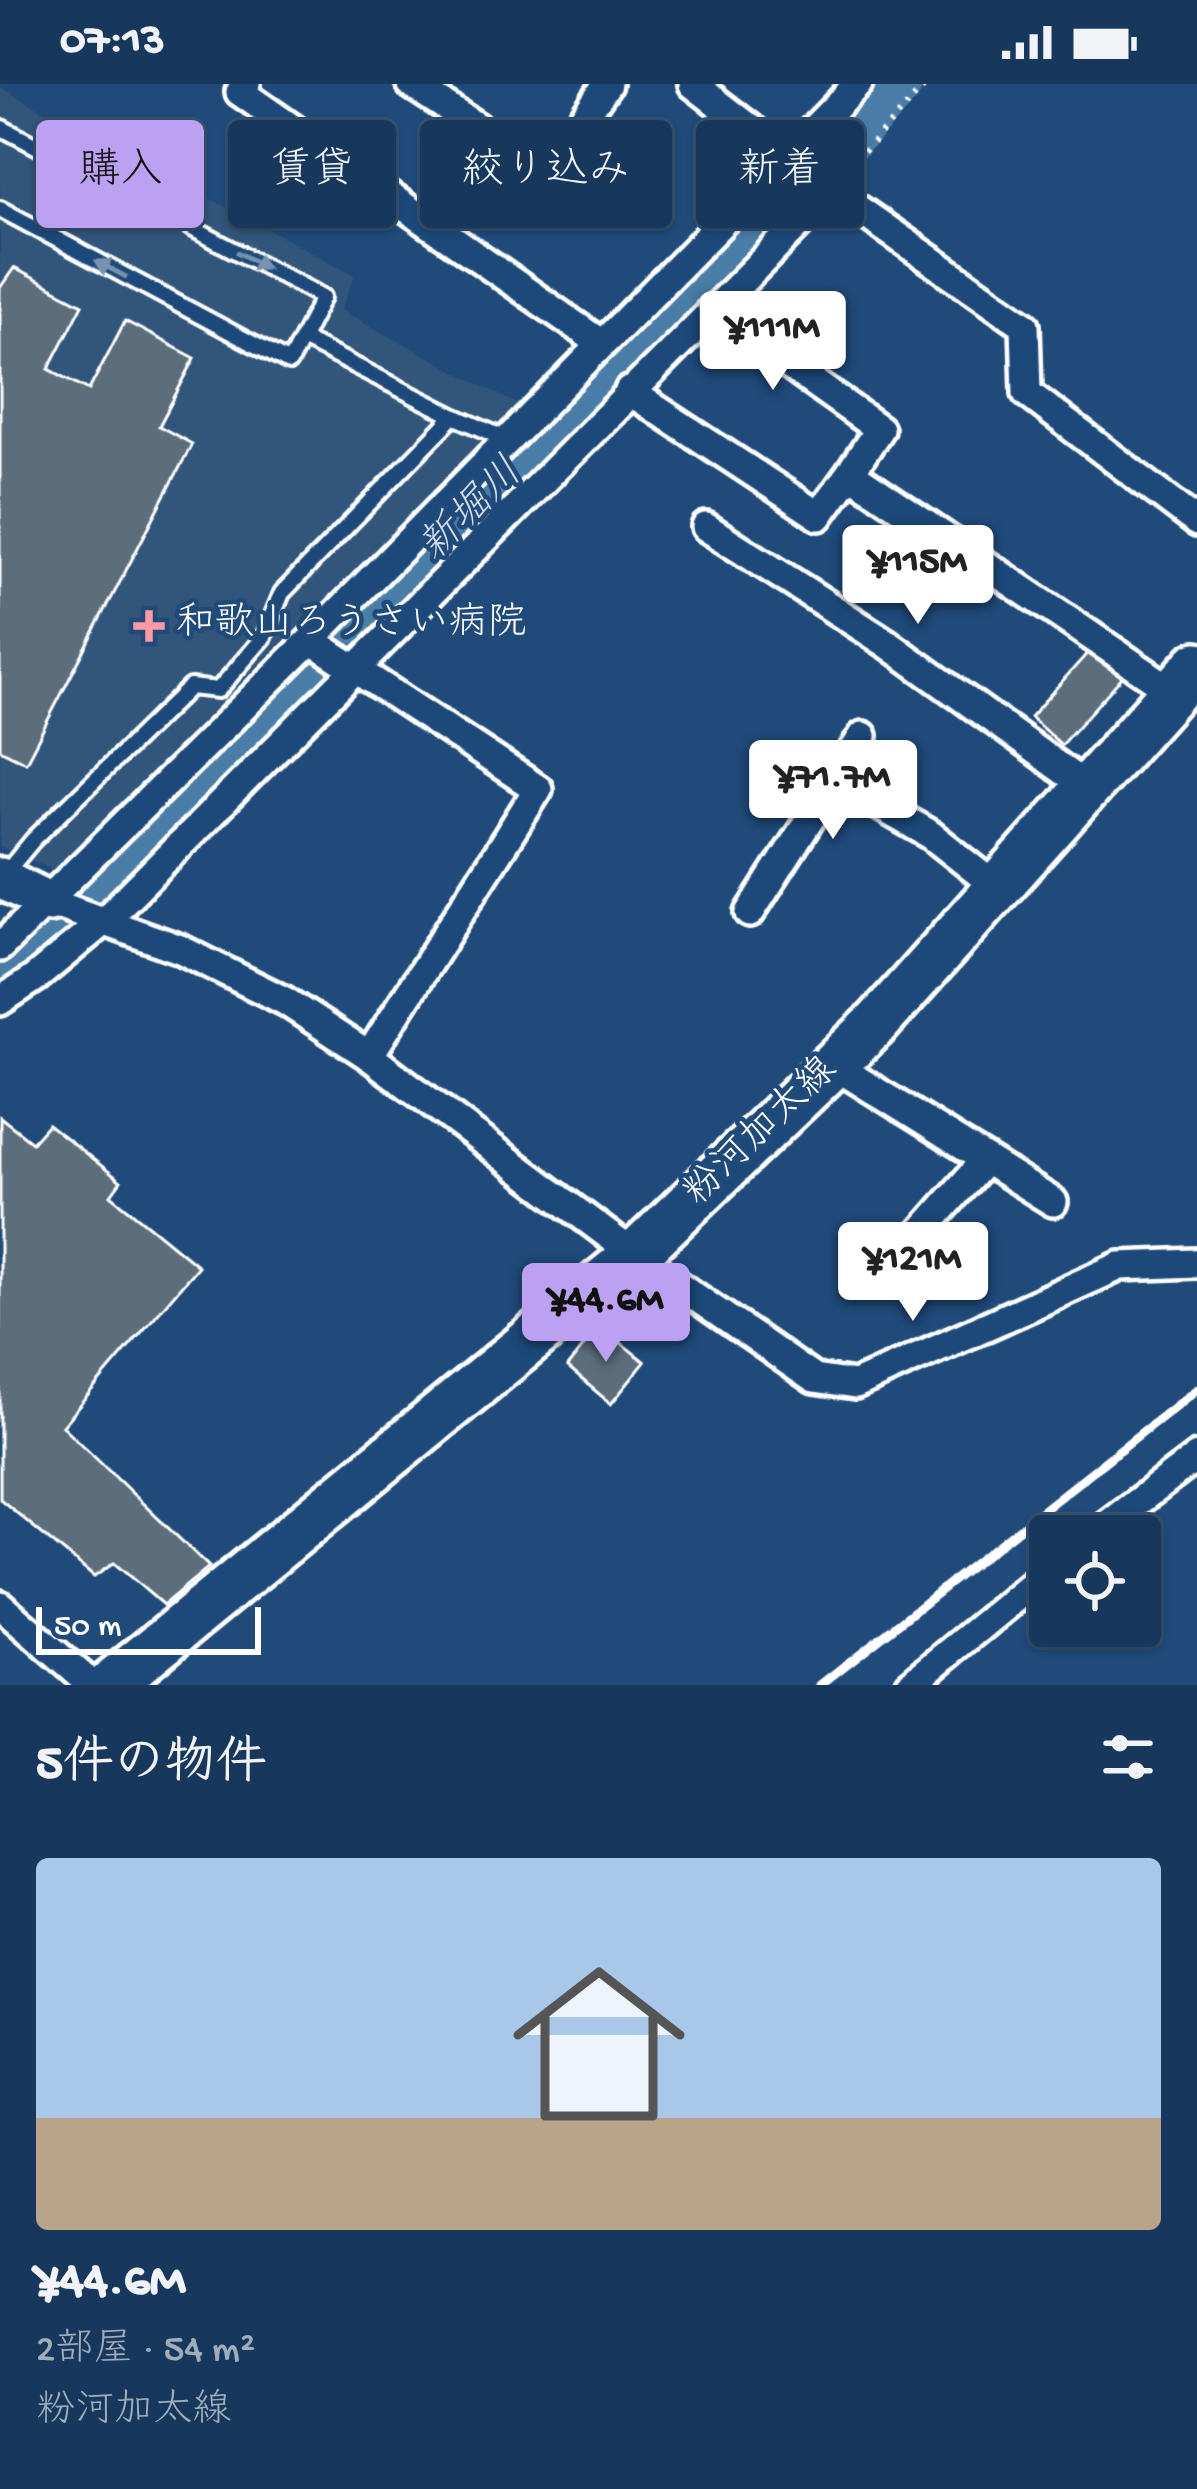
<!DOCTYPE html>
<html lang="ja">
<meta charset="utf-8">
<style>
body{margin:0;font-family:"Gochi Hand","Klee One",sans-serif;background:#244365;color:#f1f3f6;height:100vh;display:flex;flex-direction:column;font-size:45px;white-space:nowrap}
*{box-sizing:border-box;margin:0}
p{font-size:39px;color:#9eacbb}
.icon{flex:none;width:66px;height:66px;fill:none;stroke:currentColor;stroke-width:2;stroke-linecap:round;stroke-linejoin:round}
.map{position:relative;height:1601px;overflow:hidden}
.sheet{display:flex;flex-direction:column;background:#17385c;flex:1}
.sheet>*{flex:none}
.banner{position:absolute;left:36px;top:36px;width:1125px;height:108px;display:flex;gap:24px}
.controls{position:absolute;left:1029px;top:1431px;display:grid;gap:24px}
.controls a{display:grid;place-items:center;width:132px;height:132px;border-radius:12px;background:#17385c;box-shadow:0 3px 9px #0004,0 0 0 3px #365272;font-size:60px}
.scale{position:absolute;left:36px;bottom:30px;width:225px;box-sizing:border-box;padding-left:12px;border:6px solid #fff;border-top:0;font-size:33px;line-height:42px;white-space:nowrap;color:#fff;-webkit-text-stroke:9px #1f4a7a;paint-order:stroke}
.price{position:absolute;translate:-50% -102px;padding:0 27px;border-radius:12px;background:#fff;color:#222;font-size:39px;line-height:78px;filter:drop-shadow(0 3px 6px #0008)}
.price::after{content:'';position:absolute;left:50%;top:72px;width:36px;height:27px;margin-left:-18px;background:inherit;clip-path:polygon(0 0,100% 0,50% 100%)}
.price.active{background:#bca0f2;color:#111}
ul{padding:0;list-style:none}
li{display:grid;align-content:center;gap:24px;height:636px;padding:0 36px}
li span{display:grid;place-items:center;height:372px;border-radius:12px;color:#555}
li>.icon{margin-inline-start:auto}
span .icon{width:216px;height:216px;fill:#fffc;stroke-width:1}
li b{font-size:51px}
h2{display:flex;justify-content:space-between;align-items:center;height:144px;padding:0 36px;font-size:51px}
.chip{padding:0 42px;border-radius:12px;background:#17385c;box-shadow:0 3px 9px #0004,0 0 0 3px #365272;font-size:42px;line-height:108px}
.chip.active{background:#bca0f2;color:#111}
.status{display:flex;justify-content:space-between;align-items:center;height:84px;padding:0 60px;background:#17385c;direction:ltr}
.status svg{height:33px;fill:currentColor}
.map>svg:first-child{display:block}
</style>
<div class="status"><b>07:13</b><svg viewBox="0 0 49 12"><path d="M0 12V9h3v3zM5 12V6h3v6zM10 12V3h3v9zM15 12V0h3v12zM26 1h20v11H26zM47 4h2v5h-2z"/></svg></div>
<div class="map">
<svg width="1197" height="1601" viewBox="0 0 1197 1601">
<rect width="100%" height="100%" fill="#1f4a7a"/>
<filter id="ink" filterUnits="userSpaceOnUse"><feTurbulence type="fractalNoise" baseFrequency=".00833" numOctaves="2"/><feDisplacementMap in="SourceGraphic" scale="24" xChannelSelector="R" yChannelSelector="G"/><feConvolveMatrix kernelMatrix="1 2 1 2 8 2 1 2 1" color-interpolation-filters="sRGB"/></filter>
<g filter="url(#ink)">
<path fill="#31547b" d="M0,3L355,191L341,226L519,321L53,786L0,763Z"/>
<g fill="none" stroke-linecap="round" stroke-linejoin="round">
<path stroke="#91b0ca" stroke-width="9" d="M32,849L52,856"/>
<path stroke="#487ca6" stroke-width="54" d="M0,892L52,856L750,154L895,0"/>
</g>
<path fill="#5c6d7c" stroke="#fff" stroke-width="3" d="M14,184L83,220L49,285L89,306L125,237L195,274L159,342L192,360L26,678L0,665V204Z
M1092,564L1123,592L1061,661L1030,633Z
M0,1033L32,1058L48,1040L121,1097L111,1111L198,1182L62,1342L209,1483L163,1521L114,1479L94,1493L0,1415Z
M600,1242L645,1278L611,1320L567,1283Z"/>
<g fill="none" stroke-linecap="round" stroke-linejoin="round">
<defs>
<path id="lane" d="M0,43L323,213L289,279L0,125
M302,255L454,332
M4,791L33,756L190,603L218,606L264,553L282,509L454,332L508,356"/>
<path id="street" d="M246,0L240,8L602,260
M411,0L546,88L607,0
M693,0L832,107L1025,241L1027,309L1197,438
M711,226L879,345L850,389
M629,307L819,432L850,389L1174,608
M706,443L888,560L1088,704
M311,556L538,705L369,972
M835,696L931,751L998,804
M49,818L180,865L285,917L369,972L635,1171L814,1295L855,1301L1120,1182L1197,1179
M750,829L863,652
M0,863L311,556L858,0
M0,917L35,894L104,837L832,107
M834,981L1053,1118
M893,1181L985,1076
M1092,1452L1197,1373
M0,1521L92,1601
M910,1601L1050,1486"/>
<path id="secondary" d="M0,794L49,818"/>
<path id="primary" d="M110,1601L635,1171L878,938L1197,581"/>
</defs>
<use href="#lane" stroke="#fff" stroke-width="22"/>
<use href="#street" stroke="#fff" stroke-width="36"/>
<use href="#secondary" stroke="#fff" stroke-width="48"/>
<use href="#primary" stroke="#fff" stroke-width="54"/>
<path stroke="#fff" stroke-width="6" stroke-dasharray="3 9" stroke-linecap="butt" d="M848,85L927,0"/>
<use href="#lane" stroke="#1f4a7a" stroke-width="14"/>
<use href="#street" stroke="#1f4a7a" stroke-width="27"/>
<use href="#secondary" stroke="#1f4a7a" stroke-width="39"/>
<use href="#primary" stroke="#1f4a7a" stroke-width="45"/>
<path stroke="#fff" stroke-width="9" d="M820,1601L1197,1305"/>
</g>
<defs><path id="oneway-solid" d="M-6-.8H1V-3.2L6.5 0L1 3.2V.8H-6Z" transform="scale(3)"/></defs>
<g fill="#7992af">
<use href="#oneway-solid" transform="translate(252 176) rotate(28)"/>
<use href="#oneway-solid" transform="translate(111 185) rotate(-152)"/>
</g>
</g>
<path fill="#ff9aa2" stroke="#1f4a7a" stroke-width="4.5" d="M143 524h12v12h12v12h-12v12h-12v-12h-12v-12h12z"/>
<g text-anchor="middle" dominant-baseline="central" stroke-width="9" stroke-linejoin="round" paint-order="stroke">
<g font-size="39" fill="#fff" stroke="#1f4a7a" text-anchor="start">
<text x="176" y="542">和歌山ろうさい病院</text>
</g>
<g font-size="39" fill="#fff" stroke="#1f4a7a">
<text transform="translate(762 1049) rotate(-44)">粉河加太線</text>
</g>
<g font-size="42" font-style="italic" fill="#d1dee9" stroke="#1f4a7a">
<text transform="translate(473 428) rotate(-45)">新堀川</text>
</g>
</g>
</svg>
<div class="controls">
<a><svg class="icon" aria-label="locate" viewBox="0 0 24 24"><circle cx="12" cy="12" r="6"/><path d="M12 2v4M12 18v4M2 12h4M18 12h4"/></svg></a>
</div>
<div class="scale">50 m</div>
<b class="price" style="left:773px;top:309px">¥111M</b>
<b class="price" style="left:918px;top:543px">¥115M</b>
<b class="price" style="left:833px;top:758px">¥71.7M</b>
<b class="price" style="left:913px;top:1240px">¥121M</b>
<b class="price active" style="left:606px;top:1281px">¥44.6M</b>
<div class="banner">
<a class="chip active">購入</a>
<a class="chip">賃貸</a>
<a class="chip">絞り込み</a>
<a class="chip">新着</a>
</div>
</div>
<section class="sheet">
<h2>5件の物件<svg class="icon" aria-label="filters" viewBox="0 0 24 24"><path d="M4 7h16M4 17h16"/><circle cx="9" cy="7" r="2"/><circle cx="15" cy="17" r="2"/></svg></h2>
<ul>
<li><span style="background:linear-gradient(#a9c7e8 70%,#b9a48a 0)"><svg class="icon" aria-label="home" viewBox="0 0 24 24"><path d="M3 11l9-7 9 7M6 9v11h12V9"/></svg></span><div><b>¥44.6M</b><p>2部屋 · 54 m²</p><p>粉河加太線</p></div></li>
</ul>
</section>
